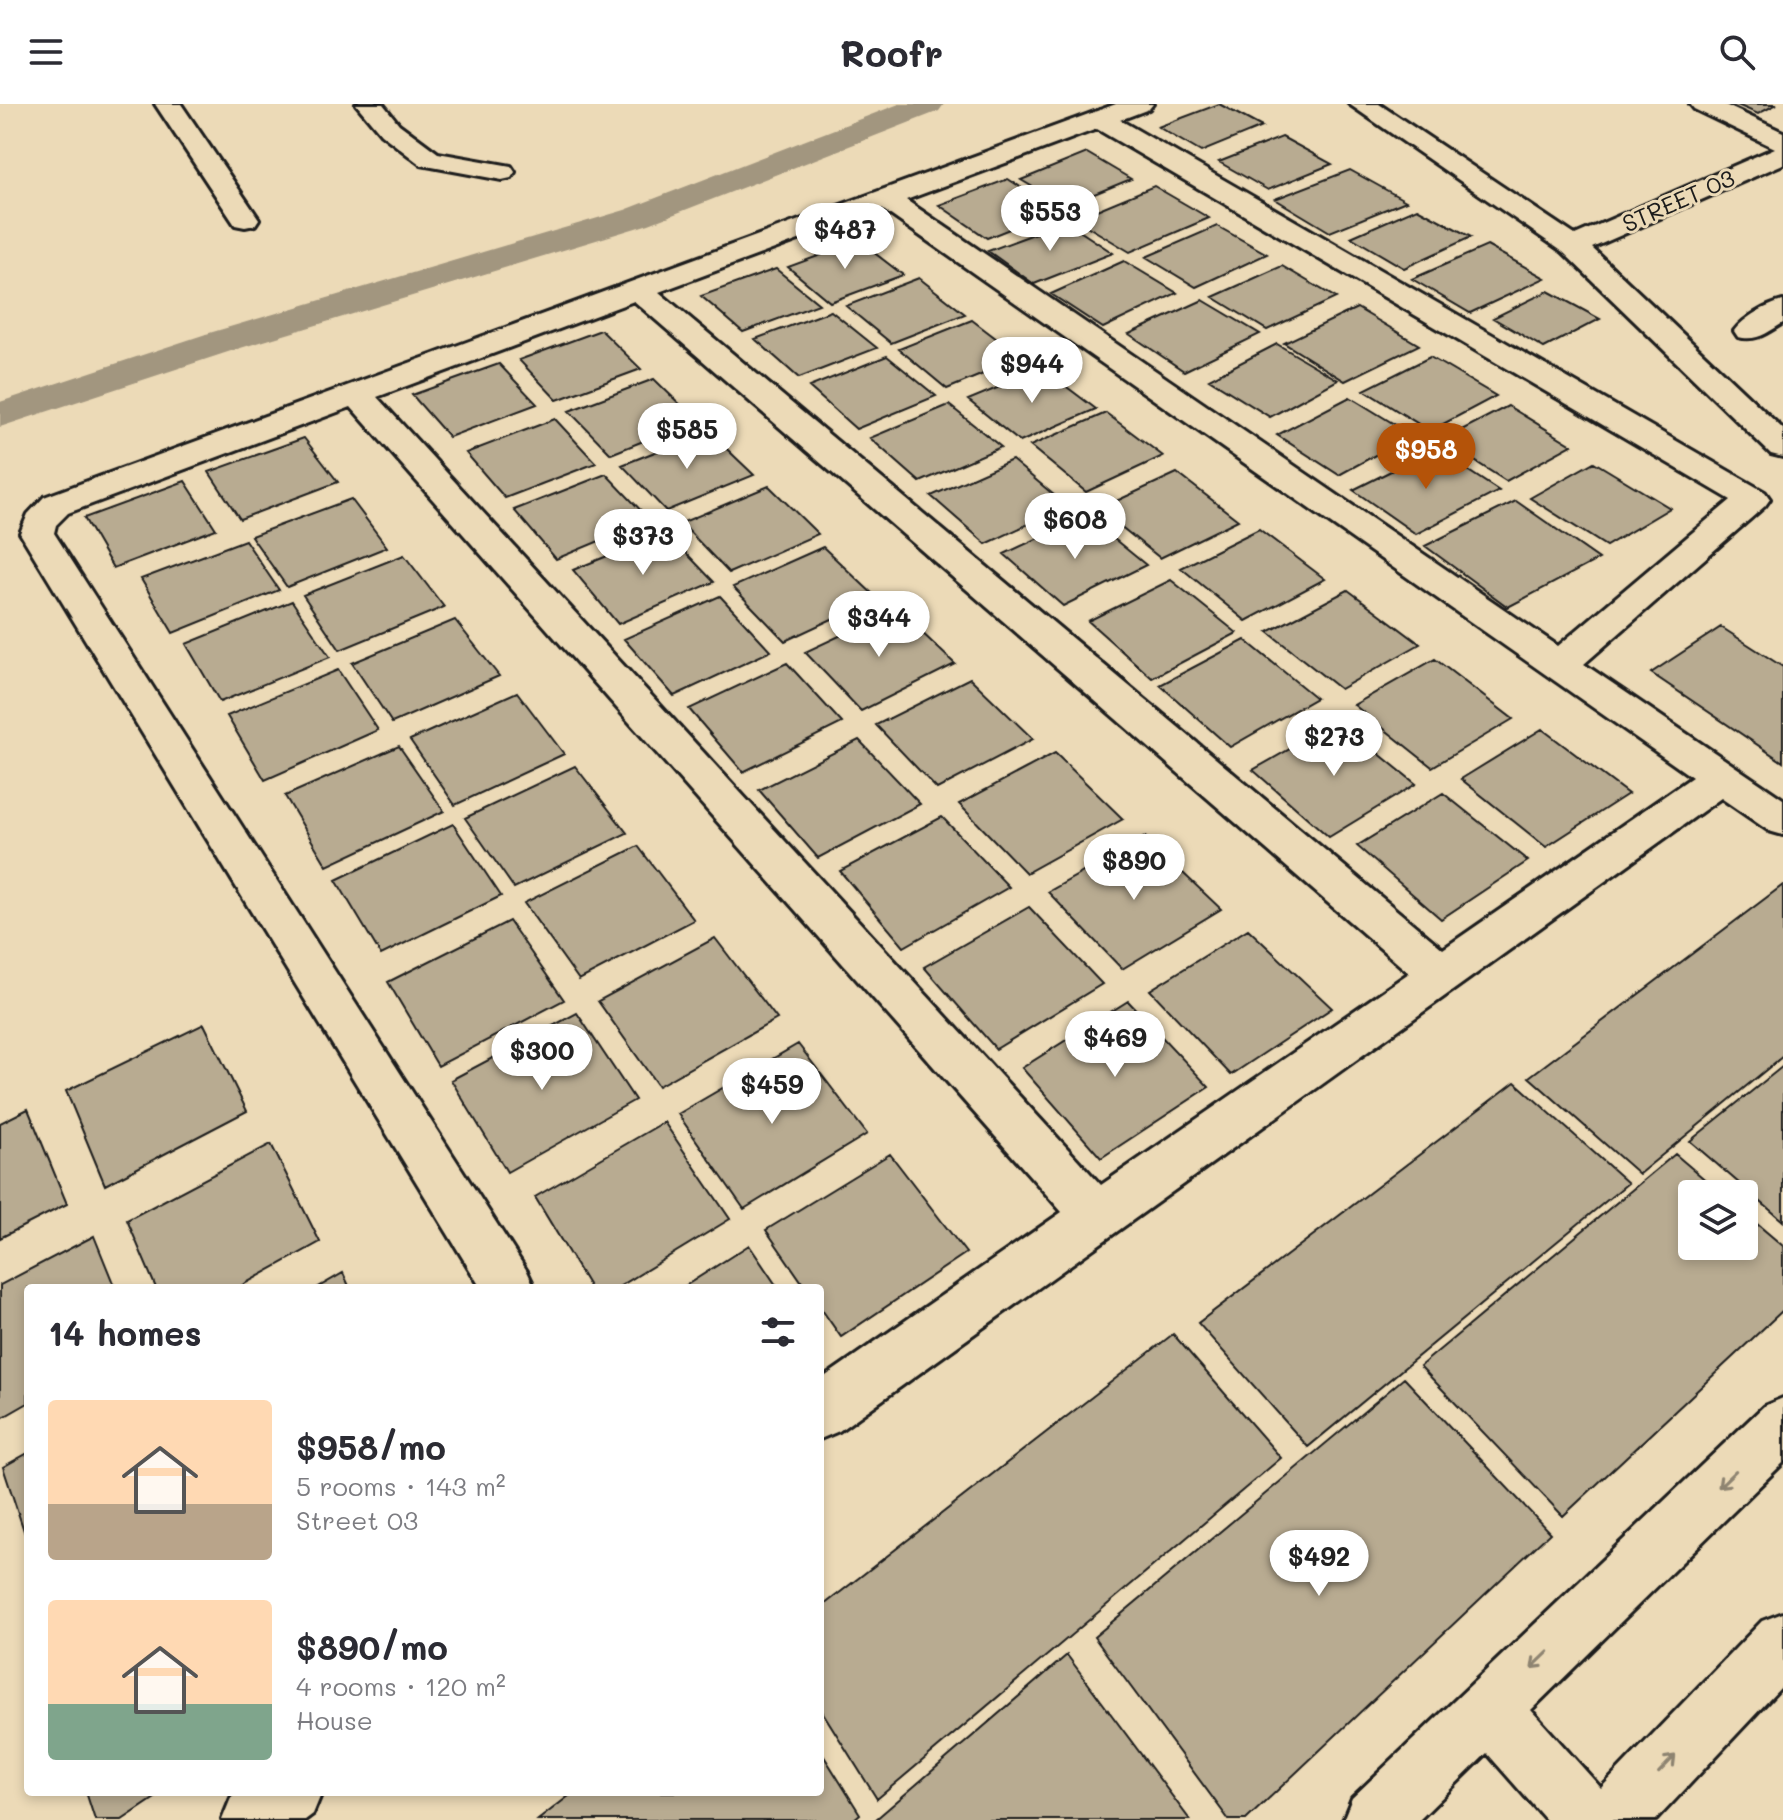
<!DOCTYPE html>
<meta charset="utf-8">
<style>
body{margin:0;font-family:Mali,sans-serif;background:#f2f2f3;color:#2b2b33;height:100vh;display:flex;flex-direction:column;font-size:30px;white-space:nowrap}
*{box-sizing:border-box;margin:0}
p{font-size:26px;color:#7c7c81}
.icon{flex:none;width:44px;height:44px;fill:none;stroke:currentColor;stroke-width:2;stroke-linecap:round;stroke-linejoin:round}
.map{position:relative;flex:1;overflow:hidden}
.sheet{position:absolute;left:24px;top:1180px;width:800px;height:512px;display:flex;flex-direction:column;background:#fff;border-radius:8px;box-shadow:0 4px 12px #0003}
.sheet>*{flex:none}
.tools{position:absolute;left:1678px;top:1076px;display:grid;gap:16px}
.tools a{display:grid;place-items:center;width:80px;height:80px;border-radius:8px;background:#fff;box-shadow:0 4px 12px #0003;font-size:40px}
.price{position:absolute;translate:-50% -68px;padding:0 18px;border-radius:28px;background:#fff;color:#222;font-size:26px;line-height:52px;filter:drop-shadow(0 2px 4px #0008)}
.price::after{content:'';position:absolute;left:50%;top:48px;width:24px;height:18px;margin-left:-12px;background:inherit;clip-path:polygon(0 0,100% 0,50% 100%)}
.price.active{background:#b45309;color:#fff}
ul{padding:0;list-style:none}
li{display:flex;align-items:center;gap:24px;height:200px;padding:0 24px}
li span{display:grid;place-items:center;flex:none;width:224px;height:160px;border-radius:8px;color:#555}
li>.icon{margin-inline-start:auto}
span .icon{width:96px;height:96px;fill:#fffc;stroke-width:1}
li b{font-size:34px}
h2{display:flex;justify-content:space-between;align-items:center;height:96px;padding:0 24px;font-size:34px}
header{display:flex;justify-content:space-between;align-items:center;height:104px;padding:0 24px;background:#fff;font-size:36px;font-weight:700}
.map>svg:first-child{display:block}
</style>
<header><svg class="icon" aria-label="menu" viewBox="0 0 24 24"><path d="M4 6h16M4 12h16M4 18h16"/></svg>Roofr<svg class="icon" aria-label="search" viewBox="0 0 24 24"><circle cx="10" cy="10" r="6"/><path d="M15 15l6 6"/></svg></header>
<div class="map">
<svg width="1783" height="1716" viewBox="0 0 1783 1716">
<rect width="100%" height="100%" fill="#ecdab7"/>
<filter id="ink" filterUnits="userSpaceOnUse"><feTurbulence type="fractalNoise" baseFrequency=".0125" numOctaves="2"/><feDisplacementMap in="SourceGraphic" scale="16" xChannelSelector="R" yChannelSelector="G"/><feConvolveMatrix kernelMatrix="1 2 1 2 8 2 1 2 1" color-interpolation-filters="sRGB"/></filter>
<g filter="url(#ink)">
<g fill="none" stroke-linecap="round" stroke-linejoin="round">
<path fill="#a2967f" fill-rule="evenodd" d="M899,0H944L939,7L649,120L234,246L0,323V298L206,230L625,106Z"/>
</g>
<path fill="#b8ab91" stroke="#1c1c1c" stroke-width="2" d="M1219,0L1262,23L1201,48L1158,23Z
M1735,0H1777L1758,10Z
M1282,33L1332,60L1268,86L1219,58Z
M1087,49L1131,75L1065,102L1021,76Z
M1350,66L1406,97L1330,128L1275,95Z
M1008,75L1057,106L987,134L939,101Z
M1154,82L1209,114L1130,148L1075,115Z
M1417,104L1471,133L1404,164L1351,133Z
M1066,118L1113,149L1034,180L988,147Z
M1217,122L1267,150L1196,183L1146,153Z
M859,137L903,171L830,198L788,163Z
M1487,142L1545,174L1470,209L1412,175Z
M1124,157L1177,189L1103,224L1051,190Z
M1282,162L1336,194L1267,226L1213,193Z
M776,165L819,200L743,228L701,192Z
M919,174L965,210L891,239L846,202Z
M1548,187L1600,215L1544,244L1493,214Z
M1203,196L1260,230L1184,267L1129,230Z
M1357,204L1419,241L1345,277L1284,239Z
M831,207L877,244L799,274L755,235Z
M972,216L1022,254L947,285L899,245Z
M601,226L641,265L557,296L519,256Z
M1277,240L1338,276L1270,313L1209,275Z
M887,252L936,292L856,325L809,283Z
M1430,253L1496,292L1430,327L1364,286Z
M499,260L537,300L449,333L412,291Z
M1043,265L1096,305L1020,338L968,296Z
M654,275L696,316L611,350L569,307Z
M1350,293L1412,331L1339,371L1277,331Z
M949,301L1001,343L920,378L870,334Z
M1508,302L1572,341L1506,377L1442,336Z
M1106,309L1163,352L1086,388L1030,342Z
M555,315L596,359L505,394L466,349Z
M708,327L754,371L666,407L622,361Z
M304,334L338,378L240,415L209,368Z
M1435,345L1499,387L1416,430L1353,386Z
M1012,356L1067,402L986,440L931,392Z
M1594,358L1670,404L1606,442L1530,394Z
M1177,369L1238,416L1160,454L1099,405Z
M606,370L650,416L556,455L514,406Z
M185,377L216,425L113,464L84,414Z
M769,382L818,430L729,469L681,419Z
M351,395L387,443L287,483L251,432Z
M1516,397L1599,455L1508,503L1425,442Z
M1086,412L1146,461L1063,502L1004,450Z
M1259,425L1325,475L1246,517L1181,464Z
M666,428L714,478L618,520L573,466Z
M245,436L279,486L173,529L141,475Z
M823,443L877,494L785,537L733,483Z
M404,451L444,503L340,546L303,491Z
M1171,476L1237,529L1152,574L1088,517Z
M1348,486L1420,540L1340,585L1268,528Z
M720,492L771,547L674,592L624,535Z
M292,497L330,553L220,598L186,540Z
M897,505L955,560L861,607L805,548Z
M455,516L499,572L392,619L352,559Z
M1721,523L1783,563V658L1651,569Z
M1245,536L1316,594L1230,643L1160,581Z
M1435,555L1513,615L1432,663L1354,601Z
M787,559L842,619L743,668L689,605Z
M338,566L378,626L265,676L227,612Z
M970,574L1033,635L937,685L876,621Z
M517,588L564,650L455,701L410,636Z
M1339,617L1416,680L1329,733L1253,666Z
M1542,625L1628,690L1546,743L1461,675Z
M859,636L920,700L818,754L759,686Z
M399,642L444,707L327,762L285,692Z
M1055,649L1123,715L1026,769L959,700Z
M575,662L627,729L514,784L465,714Z
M1443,689L1528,757L1441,815L1357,742Z
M942,713L1009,783L904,843L840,767Z
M453,720L501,792L381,851L336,776Z
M1145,733L1221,805L1122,865L1048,788Z
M638,742L694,816L579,876L524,799Z
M1783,781V952L1639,1070L1529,973Z
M1029,803L1102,880L996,945L924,863Z
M509,817L564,896L438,962L388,878Z
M1248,825L1332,904L1231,971L1150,886Z
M715,834L777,915L658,982L598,897Z
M1128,897L1209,983L1101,1054L1022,964Z
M577,909L635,996L507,1068L451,976Z
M204,920L247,1007L105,1081L66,987Z
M798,940L867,1030L744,1105L678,1010Z
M1783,962V1117L1690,1037Z
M1515,978L1628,1079L1308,1343L1198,1219Z
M28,1005L67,1100L0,1134V1019Z
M664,1018L730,1115L617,1184H590L535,1093Z
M271,1040L320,1138L237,1184H156L127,1116Z
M890,1050L966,1149L841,1233L820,1203V1184H806L766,1126Z
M1675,1050L1722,1090H1692V1142H1744V1109L1783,1142V1206L1563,1412L1420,1262Z
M94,1132L115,1184H28V1299L0,1315V1181Z
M749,1141L778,1184H682Z
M343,1169L350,1184H317Z
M1173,1230L1281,1354L877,1695L820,1604V1504Z
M1404,1274L1550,1429L1246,1716H1229L1094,1533Z
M28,1349V1439L3,1363Z
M1067,1551L1190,1716H875Z
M820,1646L860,1710L853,1716H538L574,1688H820Z
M86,1688H164L122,1716H95Z"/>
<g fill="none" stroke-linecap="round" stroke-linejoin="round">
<defs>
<path id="minor" d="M155,0H181L259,115L255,121L245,123L235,121Z
M356,0H383L399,20L438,49L511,62L515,68L511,74L502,76L421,61L381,30Z
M1116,0H1153L1149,5L1120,16L1765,388L1770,395L1765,402L1584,560L1783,695V731L1769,727L1721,694L839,1327L820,1335V1276L1062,1108L351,303L68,409L56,421L54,429L527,1167L535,1184H481L20,429L28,410L44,393ZM1097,25L1731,396L1558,542L906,96ZM882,105L1692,673L1443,845L659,188ZM634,197L1409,869L1101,1081L377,293Z
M1349,0H1379L1575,131L1775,44L1694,5L1690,0H1723L1783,28V60L1592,144L1783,325V353L1771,350L1563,148Z
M1783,197V219C1768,228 1757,238 1738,233L1734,227C1744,213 1767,201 1783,197Z
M1783,1294V1359L1531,1606L1601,1684L1762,1517L1783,1509V1581L1656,1716H1546L1487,1649L1419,1716H1343L1352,1694L1764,1302Z
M239,1688H322L313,1710L305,1716H222L231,1694Z"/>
</defs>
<use href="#minor" stroke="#1c1c1c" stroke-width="6"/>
<use href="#minor" fill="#ecdab7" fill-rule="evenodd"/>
</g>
<defs><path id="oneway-shaft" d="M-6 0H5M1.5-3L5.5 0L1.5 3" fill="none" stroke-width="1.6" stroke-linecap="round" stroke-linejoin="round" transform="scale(2)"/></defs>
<g stroke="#8e8471">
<use href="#oneway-shaft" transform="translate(1727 1375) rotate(136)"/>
<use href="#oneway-shaft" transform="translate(1540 1556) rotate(136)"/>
<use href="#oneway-shaft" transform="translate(1667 1660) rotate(-46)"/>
</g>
</g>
<g text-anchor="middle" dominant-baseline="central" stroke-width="6" stroke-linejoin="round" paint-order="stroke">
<g font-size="24" fill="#1c1c1c" stroke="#ecdab7">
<text transform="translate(1678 96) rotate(-24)">STREET 03</text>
</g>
</g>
</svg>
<div class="tools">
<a><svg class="icon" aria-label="layers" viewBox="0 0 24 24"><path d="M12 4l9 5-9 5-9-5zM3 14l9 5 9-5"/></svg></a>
</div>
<b class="price" style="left:1050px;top:149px">$553</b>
<b class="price" style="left:845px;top:167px">$487</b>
<b class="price" style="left:1032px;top:301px">$944</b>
<b class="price" style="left:687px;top:367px">$585</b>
<b class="price active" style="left:1426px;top:387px">$958</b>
<b class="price" style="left:1075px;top:457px">$608</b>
<b class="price" style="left:643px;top:473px">$373</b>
<b class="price" style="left:879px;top:555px">$344</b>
<b class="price" style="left:1334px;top:674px">$273</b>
<b class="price" style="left:1134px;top:798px">$890</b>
<b class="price" style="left:1115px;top:975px">$469</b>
<b class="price" style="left:542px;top:988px">$300</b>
<b class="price" style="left:772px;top:1022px">$459</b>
<b class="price" style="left:1319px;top:1494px">$492</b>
<section class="sheet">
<h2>14 homes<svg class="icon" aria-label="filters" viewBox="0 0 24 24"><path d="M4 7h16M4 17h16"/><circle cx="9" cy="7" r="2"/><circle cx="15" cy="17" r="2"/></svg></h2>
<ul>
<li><span style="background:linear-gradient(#ffd9b3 65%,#b9a48a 0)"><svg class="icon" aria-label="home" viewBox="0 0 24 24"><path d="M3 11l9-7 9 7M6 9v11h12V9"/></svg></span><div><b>$958/mo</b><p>5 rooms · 143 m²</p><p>Street 03</p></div></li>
<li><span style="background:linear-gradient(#ffd9b3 65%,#7fa58c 0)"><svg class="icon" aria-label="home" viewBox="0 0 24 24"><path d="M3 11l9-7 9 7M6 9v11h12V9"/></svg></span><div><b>$890/mo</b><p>4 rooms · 120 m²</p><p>House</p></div></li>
</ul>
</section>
</div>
